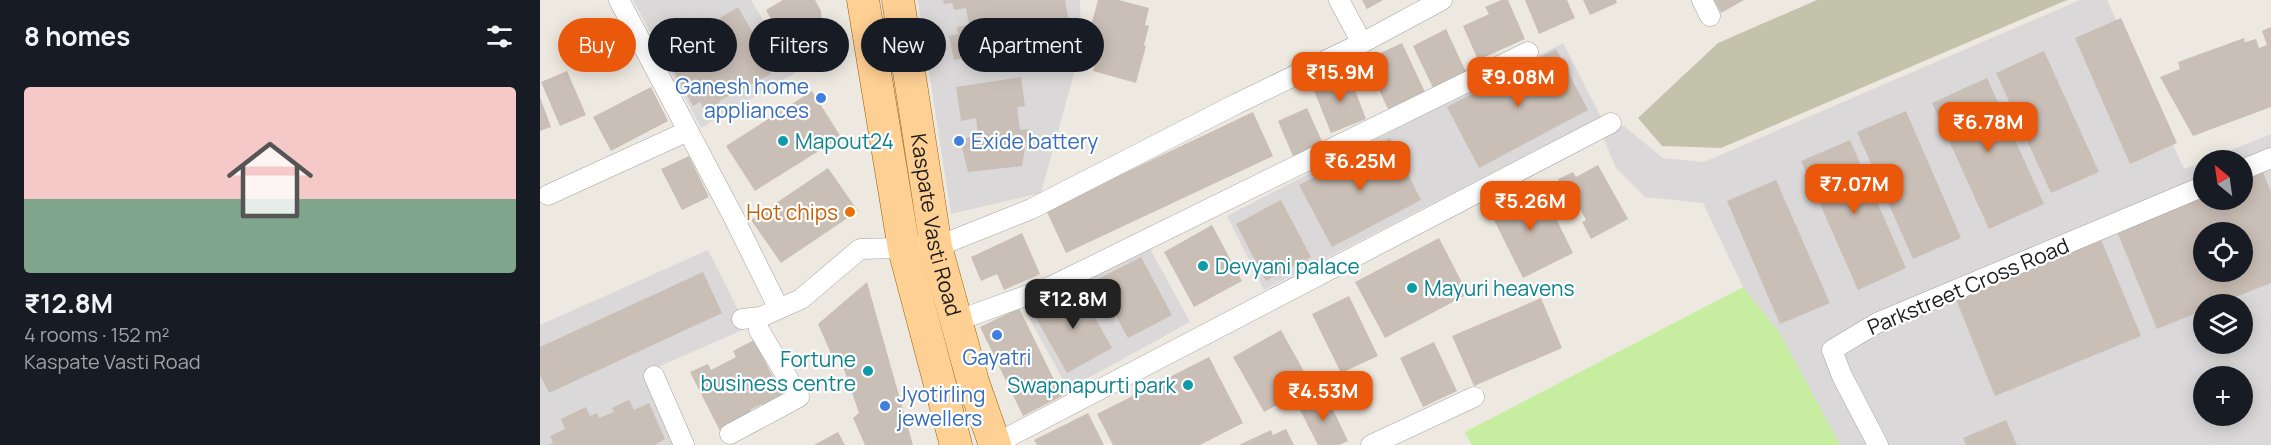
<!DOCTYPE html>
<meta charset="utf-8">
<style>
body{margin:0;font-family:Manrope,sans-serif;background:#20242c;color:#f1f3f6;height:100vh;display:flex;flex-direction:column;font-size:22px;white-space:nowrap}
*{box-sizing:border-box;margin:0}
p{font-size:20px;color:#9ea1a6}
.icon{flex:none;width:33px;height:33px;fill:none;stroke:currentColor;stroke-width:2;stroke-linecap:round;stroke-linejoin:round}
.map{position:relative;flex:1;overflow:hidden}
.sheet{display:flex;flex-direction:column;background:#171b24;width:540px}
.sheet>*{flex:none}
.banner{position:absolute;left:18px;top:18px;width:570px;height:54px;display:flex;gap:12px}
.needle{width:39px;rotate:331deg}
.buttons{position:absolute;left:1653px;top:150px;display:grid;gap:12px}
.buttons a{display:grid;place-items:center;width:60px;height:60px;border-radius:50%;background:#171b24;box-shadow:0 3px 15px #0003;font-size:30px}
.price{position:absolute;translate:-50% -51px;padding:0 14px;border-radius:12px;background:#ea580c;color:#fff;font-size:20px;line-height:39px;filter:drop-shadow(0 2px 3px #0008)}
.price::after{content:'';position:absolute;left:50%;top:36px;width:18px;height:14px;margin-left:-9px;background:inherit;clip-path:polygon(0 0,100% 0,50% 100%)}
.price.active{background:#222;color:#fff}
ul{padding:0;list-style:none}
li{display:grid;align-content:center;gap:12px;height:318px;padding:0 24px}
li+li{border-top:2px solid #363941}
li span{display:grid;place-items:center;height:186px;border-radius:6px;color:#555}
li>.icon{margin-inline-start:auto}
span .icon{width:108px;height:108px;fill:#fffc;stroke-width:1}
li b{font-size:26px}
h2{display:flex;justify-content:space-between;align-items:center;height:72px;padding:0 24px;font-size:26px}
.pill{padding:0 21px;border-radius:27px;background:#171b24;box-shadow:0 3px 15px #0003;font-size:21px;line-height:54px}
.pill.active{background:#ea580c;color:#fff}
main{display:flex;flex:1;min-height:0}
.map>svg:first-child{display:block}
</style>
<main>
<section class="sheet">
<h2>8 homes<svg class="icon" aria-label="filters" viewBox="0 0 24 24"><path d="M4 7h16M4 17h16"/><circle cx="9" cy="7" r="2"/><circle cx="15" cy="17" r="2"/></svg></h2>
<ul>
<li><span style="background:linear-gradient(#f6c9c9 60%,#7fa58c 0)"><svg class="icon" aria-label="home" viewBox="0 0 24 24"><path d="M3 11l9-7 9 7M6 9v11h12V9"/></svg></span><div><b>₹12.8M</b><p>4 rooms · 152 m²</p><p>Kaspate Vasti Road</p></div></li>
</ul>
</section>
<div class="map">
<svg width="1731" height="445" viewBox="0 0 1731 445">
<rect width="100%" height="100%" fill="#eee9e0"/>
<path fill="#dad8d8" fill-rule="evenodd" d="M93,0H211L255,73L161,128Z
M378,0H540L541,48L501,193L411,214Z
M1540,0H1567L1644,169L1663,162L1664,200H1702V160H1667L1731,134V445H1300L1241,335L1203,287L1163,203L1105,197L1076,168L1063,137L1074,128L1084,126L1123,158L1164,162ZM1664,232H1702V272H1664ZM1664,304H1702V344H1664ZM1664,376H1702V416H1664Z
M1023,43L1061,117L724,290L687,216Z
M608,245L650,322L528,389L486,312Z
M168,250L207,328L111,370L150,445H0V325Z"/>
<path fill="#c3c2ab" d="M1277,0H1527L1181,148L1122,146L1098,118L1178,43Z"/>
<path fill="#c7eda1" d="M1203,287L1241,335L1300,445H932L925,432Z"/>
<path fill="#cabfb6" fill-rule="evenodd" d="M243,0H275L281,11L284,45L256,62L226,10Z
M403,0H525L531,35H526L527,39L414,60L409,36L418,34L417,27L429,25L426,8L414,10L412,3L404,4Z
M558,0H579L609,8L605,25L609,26L604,45L606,46L596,83L553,71L558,51L545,48Z
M822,0H843L827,9Z
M961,0H968L985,39L938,60L923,26L949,14L945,7Z
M985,0H1027L1035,18L999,34Z
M1043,0H1076L1077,3L1050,15Z
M1174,0H1204L1181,13Z
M198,7L227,58L223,60L231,74L179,101L180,103L165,111L160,102L153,106L132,68L138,64L130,50L146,40L148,44L180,26L177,20Z
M1581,18L1637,143L1590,164L1535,38Z
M1731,27V107L1653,136L1620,77L1640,69L1638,62L1704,38L1705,42L1716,39L1719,48L1727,45L1722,31Z
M906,29L927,74L894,90L873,46Z
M862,43L885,92L848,109L825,60Z
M1016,49L1048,110L939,168L907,107Z
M1504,51L1559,172L1511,193L1456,73Z
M27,71L46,115L20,126L1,82Z
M809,74L826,119L791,133L773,88Z
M481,77L485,106L477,107L480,130L488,129L482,166L428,172L420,139L438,136L436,118L421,121L416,87Z
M1447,78L1504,204L1449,229L1392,103Z
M111,87L128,121L71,151L53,117Z
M272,91L301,137L215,191L186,146Z
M0,97L11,127L0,131Z
M767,108L785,148L755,161L738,121Z
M1366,111L1421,238L1373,259L1317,132Z
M713,112L733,156L526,253L506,210Z
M850,138L881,200L792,247L759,185Z
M1310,140L1366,268L1318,290L1261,161Z
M149,156L169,197L142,210L121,169Z
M1058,165L1088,219L1051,239L1042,222L1046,220L1033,196L1029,198L1018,179L1033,172L1036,177Z
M288,168L318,211L241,263L211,220Z
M1722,170L1731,192V283L1678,304H1664V310L1617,329L1576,229L1664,193V200H1702V178ZM1664,232H1702V272H1664Z
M1236,180L1290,303L1240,324L1187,201Z
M978,191L984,202L1003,192L1033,253L983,278L947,206Z
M741,200L771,257L726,281L696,224Z
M672,225L702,281L654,307L624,252Z
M482,233L500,274L464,290L457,274L441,281L431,257Z
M1560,237L1601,336L1455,396L1415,297Z
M899,238L928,294L845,338L815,282Z
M601,257L632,315L588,338L556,280Z
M163,272L182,313L9,393L0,375V347Z
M327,282L373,445H325L313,418L319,413L299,355L293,358L278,324Z
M538,288L572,348L527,373L493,313Z
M809,296L838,356L801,373L772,314Z
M1001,298L1022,348L934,386L912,336Z
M479,308L522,396L483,416L440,327Z
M741,330L772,386L724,412L693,357Z
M214,340L244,398L223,408L222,404L210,410L213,415L180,431L150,372L168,364L171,370L196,357L193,351Z
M894,342L917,391L883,407L860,358Z
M669,357L703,423L660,445H573L557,414Z
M785,393L808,441L799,445H778L758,406Z
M89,400L94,410L109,403L125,439L115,445H8L13,443L10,436L25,429L21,419L46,407L50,416L57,413L59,418L74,412L72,408Z
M548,413L564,445H497L494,440Z
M1466,420L1477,445H1426L1423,438Z
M746,429L754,445H699L731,430L733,435Z
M298,432L305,445H274Z"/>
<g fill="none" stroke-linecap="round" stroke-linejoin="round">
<defs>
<path id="street" d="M79,0L193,216L239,309
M799,0L822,43
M1162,0L1170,16
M1702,170L1731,158
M8,195L148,131
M202,319L221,317L261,299L320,249L396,247L491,209L696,104L822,43L902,0
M416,321L510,287L988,52
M114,376L144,445
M190,434L259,397L219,330
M453,445L1071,123
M831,445L934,397
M1338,445L1302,376L1292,350L1337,323L1664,186"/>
<g id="primary">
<path d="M323,0L364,249L416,445"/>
<path id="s1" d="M358,0L396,247L433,382L455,445"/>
</g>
</defs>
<use href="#street" stroke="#a2a2a2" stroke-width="21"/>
<use href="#primary" stroke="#936100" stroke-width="33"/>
<use href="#street" stroke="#fff" stroke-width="20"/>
<use href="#primary" stroke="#ffd094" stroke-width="32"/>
</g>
<g fill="#3f7fe0" stroke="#fff" stroke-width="2">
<circle cx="281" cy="98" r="6"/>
<circle cx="419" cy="141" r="6"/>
<circle cx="457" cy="335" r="6"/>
<circle cx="345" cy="406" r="6"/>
</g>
<g fill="#0f9aa8" stroke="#fff" stroke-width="2">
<circle cx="243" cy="141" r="6"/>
<circle cx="663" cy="266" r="6"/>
<circle cx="872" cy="288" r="6"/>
<circle cx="328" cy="371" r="6"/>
<circle cx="648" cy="385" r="6"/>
</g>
<circle fill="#e8710a" stroke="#fff" stroke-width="2" cx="310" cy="212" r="6"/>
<g text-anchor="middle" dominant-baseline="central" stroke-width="4.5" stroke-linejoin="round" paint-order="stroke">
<g font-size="21" fill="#366cbe" stroke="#fff" text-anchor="start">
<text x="269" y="86" text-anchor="end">Ganesh home<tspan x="269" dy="24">appliances</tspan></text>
<text x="431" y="141">Exide battery</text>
<text x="457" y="357" text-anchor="middle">Gayatri</text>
<text x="357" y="394">Jyotirling<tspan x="357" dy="24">jewellers</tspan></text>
</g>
<g font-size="21" fill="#0d838f" stroke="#fff" text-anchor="start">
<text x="255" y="141">Mapout24</text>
<text x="675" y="266">Devyani palace</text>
<text x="884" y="288">Mayuri heavens</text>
<text x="316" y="359" text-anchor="end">Fortune<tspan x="316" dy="24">business centre</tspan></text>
<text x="636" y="385" text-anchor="end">Swapnapurti park</text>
</g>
<g font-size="21" fill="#c56008" stroke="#fff" text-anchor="end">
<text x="298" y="212">Hot chips</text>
</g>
<g font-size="21" fill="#1b1b1b" stroke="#fff">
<text stroke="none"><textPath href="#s1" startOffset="228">Kaspate Vasti Road</textPath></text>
<text transform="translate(1428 286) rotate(-23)">Parkstreet Cross Road</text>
</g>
</g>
</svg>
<div class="buttons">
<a><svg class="needle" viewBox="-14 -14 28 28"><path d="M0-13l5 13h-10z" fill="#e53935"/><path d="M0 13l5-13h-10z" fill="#9ea1a6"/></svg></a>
<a><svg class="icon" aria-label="locate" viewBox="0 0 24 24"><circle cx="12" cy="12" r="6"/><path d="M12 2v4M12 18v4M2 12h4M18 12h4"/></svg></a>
<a><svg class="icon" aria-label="layers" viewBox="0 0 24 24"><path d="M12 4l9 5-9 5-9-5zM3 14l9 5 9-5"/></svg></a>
<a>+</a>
</div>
<b class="price" style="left:800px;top:103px">₹15.9M</b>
<b class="price" style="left:978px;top:108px">₹9.08M</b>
<b class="price" style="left:1448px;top:153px">₹6.78M</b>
<b class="price" style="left:820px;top:192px">₹6.25M</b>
<b class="price" style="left:1314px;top:215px">₹7.07M</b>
<b class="price" style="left:990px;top:232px">₹5.26M</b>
<b class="price active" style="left:533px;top:330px">₹12.8M</b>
<b class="price" style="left:783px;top:422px">₹4.53M</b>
<div class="banner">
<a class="pill active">Buy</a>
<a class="pill">Rent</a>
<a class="pill">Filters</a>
<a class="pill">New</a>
<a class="pill">Apartment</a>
</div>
</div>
</main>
